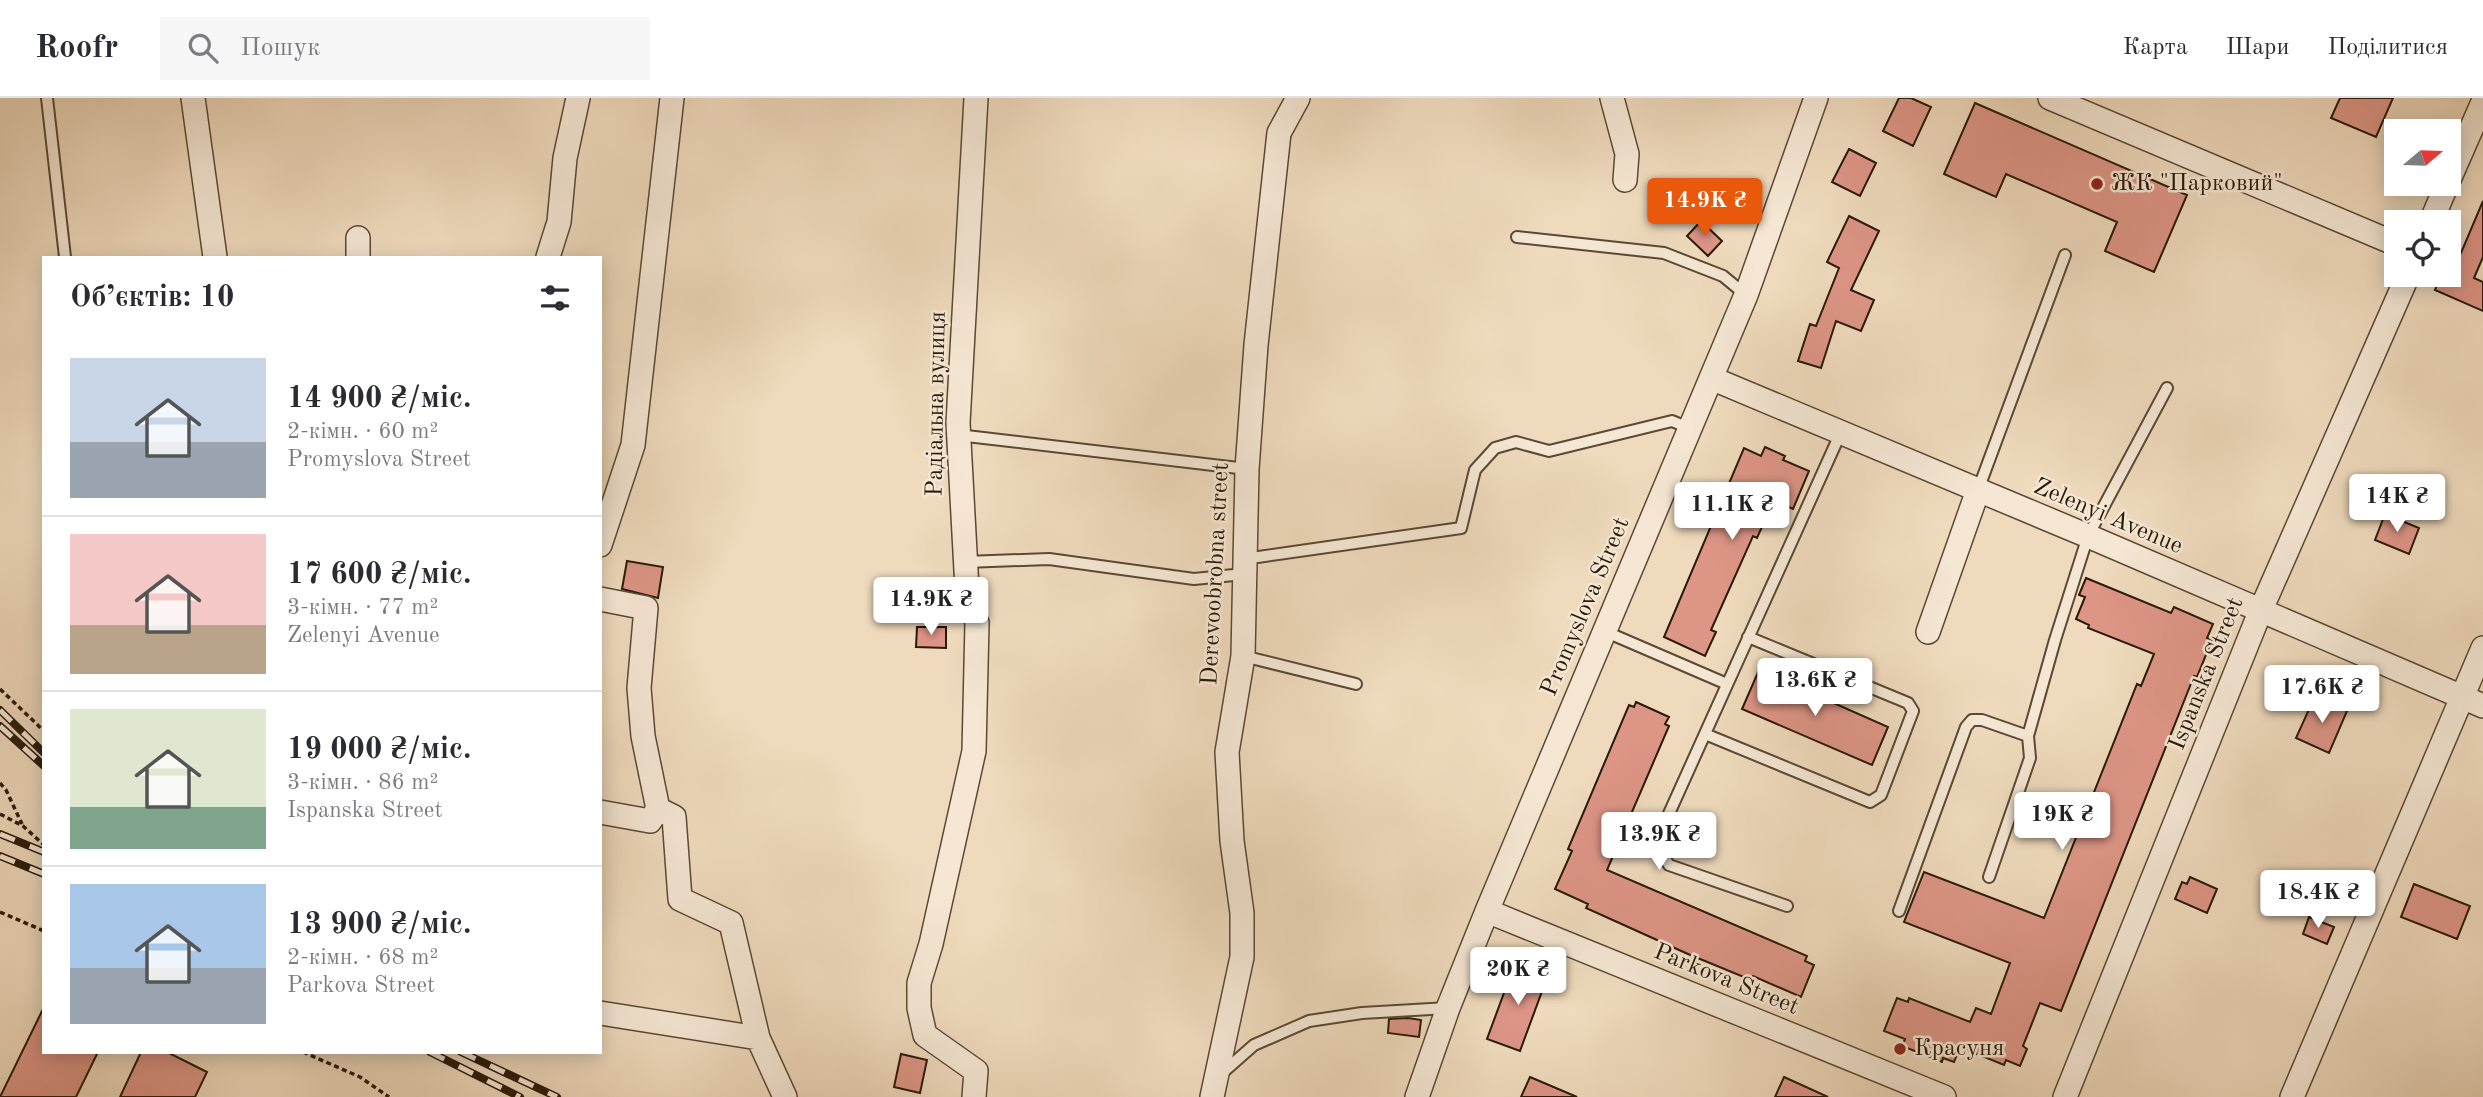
<!DOCTYPE html>
<html lang="uk">
<meta charset="utf-8">
<style>
body{margin:0;font-family:"Old Standard TT",serif;background:#f7f7f7;color:#2b2b33;height:100vh;display:flex;flex-direction:column;font-size:26px;white-space:nowrap}
*{box-sizing:border-box;margin:0}
p{font-size:23px;color:#7c7c81}
.icon{flex:none;width:38px;height:38px;fill:none;stroke:currentColor;stroke-width:2;stroke-linecap:round;stroke-linejoin:round}
.map{position:relative;flex:1;overflow:hidden}
.sheet{position:absolute;left:42px;top:158px;width:560px;height:798px;display:flex;flex-direction:column;background:#fff;border-radius:0px;box-shadow:0 4px 18px #0003}
.sheet>*{flex:none}
.needle{width:46px;rotate:71deg}
.tools{position:absolute;left:2384px;top:21px;display:grid;gap:14px}
.tools a{display:grid;place-items:center;width:77px;height:77px;border-radius:0px;background:#fff;box-shadow:0 4px 18px #0003;font-size:35px}
.price{position:absolute;translate:-50% -60px;padding:0 16px;border-radius:7px;background:#fff;color:#222;font-size:23px;line-height:46px;filter:drop-shadow(0 2px 4px #0008)}
.price::after{content:'';position:absolute;left:50%;top:42px;width:21px;height:16px;margin-left:-10px;background:inherit;clip-path:polygon(0 0,100% 0,50% 100%)}
.price.active{background:#ea580c;color:#fff}
ul{padding:0;list-style:none}
li{display:flex;align-items:center;gap:21px;height:175px;padding:0 28px}
li+li{border-top:2px solid #e1e1e2}
li span{display:grid;place-items:center;flex:none;width:196px;height:140px;border-radius:0px;color:#555}
li>.icon{margin-inline-start:auto}
span .icon{width:84px;height:84px;fill:#fffc;stroke-width:1}
li b{font-size:30px}
h2{display:flex;justify-content:space-between;align-items:center;height:84px;padding:0 28px;font-size:30px}
header{display:flex;align-items:center;gap:42px;box-sizing:border-box;height:98px;padding:0 35px;background:#fff;border-bottom:2px solid #e1e1e2}
header strong{font-size:33px}
nav{display:flex;gap:38px;margin-inline-start:auto;font-size:24px}
.search{width:490px;height:63px;background:#f7f7f7;display:flex;align-items:center;gap:18px;box-sizing:border-box;padding:0 24px;border-radius:0px;color:#7c7c81;font-size:26px}
.map>svg:first-child{display:block}
</style>
<header>
<strong>Roofr</strong>
<div class="search"><svg class="icon" aria-label="search" viewBox="0 0 24 24"><circle cx="10" cy="10" r="6"/><path d="M15 15l6 6"/></svg>Пошук</div>
<nav><a>Карта</a><a>Шари</a><a>Поділитися</a></nav>
</header>
<div class="map">
<svg width="2483" height="999" viewBox="0 0 2483 999">
<rect width="100%" height="100%" fill="#efdabd"/>
<filter id="stains"><feTurbulence type="fractalNoise" baseFrequency=".00286" numOctaves="4"/><feColorMatrix values="0 0 0 0 .2 0 0 0 0 .09 0 0 0 0 .02 0 0 0 .5 -.17"/></filter>
<radialGradient id="worn" r=".72"><stop offset=".6" stop-color="#630" stop-opacity="0"/><stop offset="1" stop-color="#630" stop-opacity=".3"/></radialGradient>
<path fill="#dd9586" stroke="#291907" stroke-width="2" d="M1899,0H1911L1931,9L1913,48L1883,33Z
M2340,0H2393L2376,39L2331,20Z
M1975,5L2187,97L2154,174L2105,153L2117,124L2006,76L1996,99L1944,76Z
M1849,51L1876,65L1860,98L1832,84Z
M2483,103V159L2474,180L2483,184V213L2435,192L2441,177H2448V161L2452,151L2461,155Z
M1849,118L1879,133L1851,192L1874,202L1861,233L1836,223L1821,270L1798,263L1810,226L1816,228L1839,170L1827,164Z
M1701,123L1722,143L1708,158L1687,138Z
M1765,349L1785,358L1783,362L1809,373L1793,411L1774,402L1757,440L1753,438L1711,532L1716,534L1705,558L1664,539L1744,350L1761,358Z
M2385,416L2419,430L2409,456L2375,442Z
M627,463L663,469L658,500L622,491Z
M2086,480L2171,515L2174,509L2213,526L2207,540L2212,542L2197,579L2194,578L2061,913L2040,905L2023,948L2027,951L2020,968L2006,962L2004,967L1960,949L1954,964L1943,960L1942,964L1902,948L1905,941L1884,933L1897,900L1908,904L1909,900L1970,924L1976,910L1991,916L2010,865L1904,824L1924,774L2044,820L2137,586L2141,588L2154,556L2088,530L2089,527L2076,521L2085,499L2079,497Z
M917,529H946V550L916,549Z
M1759,572L1888,629L1872,667L1742,611Z
M2315,598L2347,613L2329,655L2296,640Z
M1636,604L1669,619L1665,626L1669,628L1607,772L1807,858L1805,863L1814,867L1801,899L1753,878L1751,882L1688,856L1586,810L1588,806L1555,791L1572,753L1568,751L1629,607L1634,609Z
M2190,779L2217,791L2207,815L2175,801L2182,784L2187,786Z
M2414,786L2470,808L2457,841L2401,819Z
M2309,819L2334,829L2327,846L2303,836Z
M1515,865L1548,877L1520,953L1487,941Z
M44,909V954H98L76,999H0Z
M1408,920L1421,922L1419,939L1388,935L1389,921Z
M141,954H167L207,974L195,999H120Z
M901,956L927,962L920,995L894,989Z
M1530,979L1577,999H1521Z
M1784,979L1828,999H1775Z"/>
<g fill="none" stroke-linecap="round" stroke-linejoin="round">
<defs>
<path id="lane" d="M47,0L65,159
M1517,139L1664,155L1723,178L1746,197
M958,337L1247,371
M1978,392L2065,157
M1244,461L1461,430L1475,372L1495,350L1516,344L1549,353L1672,323L1689,330
M965,464L1049,461L1194,481L1244,476
M1604,533L1727,586
M1243,558L1356,586
M1705,636L1870,704L1881,697L1913,613L1908,605L1748,539
M1989,779L2030,660L2028,638L2055,542L2088,438L2167,290
M1787,808L1669,767L1659,752L1658,740L1841,334
M1899,813L1966,629L1972,622H1982L2028,638
M1221,976L1254,947L1309,923L1362,915L1448,910"/>
<path id="street" d="M193,0L215,159
M1612,0L1627,56L1625,82
M2050,0L2396,146
M2448,84L2483,4
M2431,124L2447,86
M358,159V140
M548,159L559,124L565,60L578,0
M1711,280L2088,438L2483,608
M600,447L633,347L672,0
M600,501L646,510L639,590L643,638L658,711L674,719L680,801L731,825L758,940L785,999
M1928,534L1978,392
M600,714L650,723L658,711
M1487,813L1944,999
M600,915L758,940
M974,999L976,973L925,937L919,910V885L931,846L974,653L977,525L967,491L958,325L976,0
M1212,999L1242,859V815L1232,743L1227,654L1243,558L1247,371L1256,247L1279,35L1298,0
M1417,999L1448,910L1487,813L1746,197L1816,0
M2065,999L2260,514L2408,177
M2292,999L2483,550"/>
</defs>
<use href="#lane" stroke="#5a4934" stroke-width="14"/>
<use href="#street" stroke="#5a4934" stroke-width="26"/>
<path stroke="#291907" stroke-width="3.5" stroke-dasharray="5 3.5" stroke-linecap="butt" d="M0,591L44,633
M0,685L6,692L22,726
M0,716L23,728L44,747
M0,814L44,833
M303,954L360,979L389,999"/>
<use href="#lane" stroke="#f5e7d4" stroke-width="10"/>
<use href="#street" stroke="#f5e7d4" stroke-width="23"/>
<defs>
<path id="rail" d="M0,612L44,655
M0,628L44,668
M0,736L44,754
M0,758L44,776
M430,954L520,999
M461,954L557,999"/>
</defs>
<use href="#rail" stroke="#291907" stroke-width="8"/>
<use href="#rail" stroke="#f5e7d4" stroke-width="5" stroke-dasharray="16" stroke-linecap="butt"/>
</g>
<g fill="#8f2418" stroke="#f5e7d4" stroke-width="2.5">
<circle cx="2097" cy="86" r="7"/>
<circle cx="1900" cy="951" r="7"/>
</g>
<g text-anchor="middle" dominant-baseline="central" stroke-width="5" stroke-linejoin="round" paint-order="stroke">
<g font-size="24" fill="#291907" stroke="#f5e7d4" text-anchor="start">
<text x="2111" y="86">ЖК "Парковий"</text>
<text x="1914" y="951">Красуня</text>
</g>
<g font-size="24" fill="#291907" stroke="#f5e7d4">
<text transform="translate(937 306) rotate(-89)">Радіальна вулиця</text>
<text transform="translate(2108 419) rotate(23)">Zelenyi Avenue</text>
<text transform="translate(1216 476) rotate(-87)">Derevoobrobna street</text>
<text transform="translate(1586 509) rotate(-67)">Promyslova Street</text>
<text transform="translate(2207 576) rotate(-68)">Ispanska Street</text>
<text transform="translate(1726 882) rotate(22)">Parkova Street</text>
</g>
</g>
<rect width="100%" height="100%" filter="url(#stains)"/>
<rect width="100%" height="100%" fill="url(#worn)"/>
</svg>
<div class="tools">
<a><svg class="needle" viewBox="-14 -14 28 28"><path d="M0-13l5 13h-10z" fill="#e53935"/><path d="M0 13l5-13h-10z" fill="#7c7c81"/></svg></a>
<a><svg class="icon" aria-label="locate" viewBox="0 0 24 24"><circle cx="12" cy="12" r="6"/><path d="M12 2v4M12 18v4M2 12h4M18 12h4"/></svg></a>
</div>
<b class="price active" style="left:1705px;top:140px">14.9K ₴</b>
<b class="price" style="left:2397px;top:436px">14K ₴</b>
<b class="price" style="left:1732px;top:444px">11.1K ₴</b>
<b class="price" style="left:931px;top:539px">14.9K ₴</b>
<b class="price" style="left:1815px;top:620px">13.6K ₴</b>
<b class="price" style="left:2322px;top:627px">17.6K ₴</b>
<b class="price" style="left:2062px;top:754px">19K ₴</b>
<b class="price" style="left:1659px;top:774px">13.9K ₴</b>
<b class="price" style="left:2318px;top:832px">18.4K ₴</b>
<b class="price" style="left:1518px;top:909px">20K ₴</b>
<section class="sheet">
<h2>Об’єктів: 10<svg class="icon" aria-label="filters" viewBox="0 0 24 24"><path d="M4 7h16M4 17h16"/><circle cx="9" cy="7" r="2"/><circle cx="15" cy="17" r="2"/></svg></h2>
<ul>
<li><span style="background:linear-gradient(#c9d6e8 60%,#9aa5b1 0)"><svg class="icon" aria-label="home" viewBox="0 0 24 24"><path d="M3 11l9-7 9 7M6 9v11h12V9"/></svg></span><div><b>14 900 ₴/міс.</b><p>2-кімн. · 60 m²</p><p>Promyslova Street</p></div></li>
<li><span style="background:linear-gradient(#f6c9c9 65%,#b9a48a 0)"><svg class="icon" aria-label="home" viewBox="0 0 24 24"><path d="M3 11l9-7 9 7M6 9v11h12V9"/></svg></span><div><b>17 600 ₴/міс.</b><p>3-кімн. · 77 m²</p><p>Zelenyi Avenue</p></div></li>
<li><span style="background:linear-gradient(#dfe7d0 70%,#7fa58c 0)"><svg class="icon" aria-label="home" viewBox="0 0 24 24"><path d="M3 11l9-7 9 7M6 9v11h12V9"/></svg></span><div><b>19 000 ₴/міс.</b><p>3-кімн. · 86 m²</p><p>Ispanska Street</p></div></li>
<li><span style="background:linear-gradient(#a9c7e8 60%,#9aa5b1 0)"><svg class="icon" aria-label="home" viewBox="0 0 24 24"><path d="M3 11l9-7 9 7M6 9v11h12V9"/></svg></span><div><b>13 900 ₴/міс.</b><p>2-кімн. · 68 m²</p><p>Parkova Street</p></div></li>
</ul>
</section>
</div>
